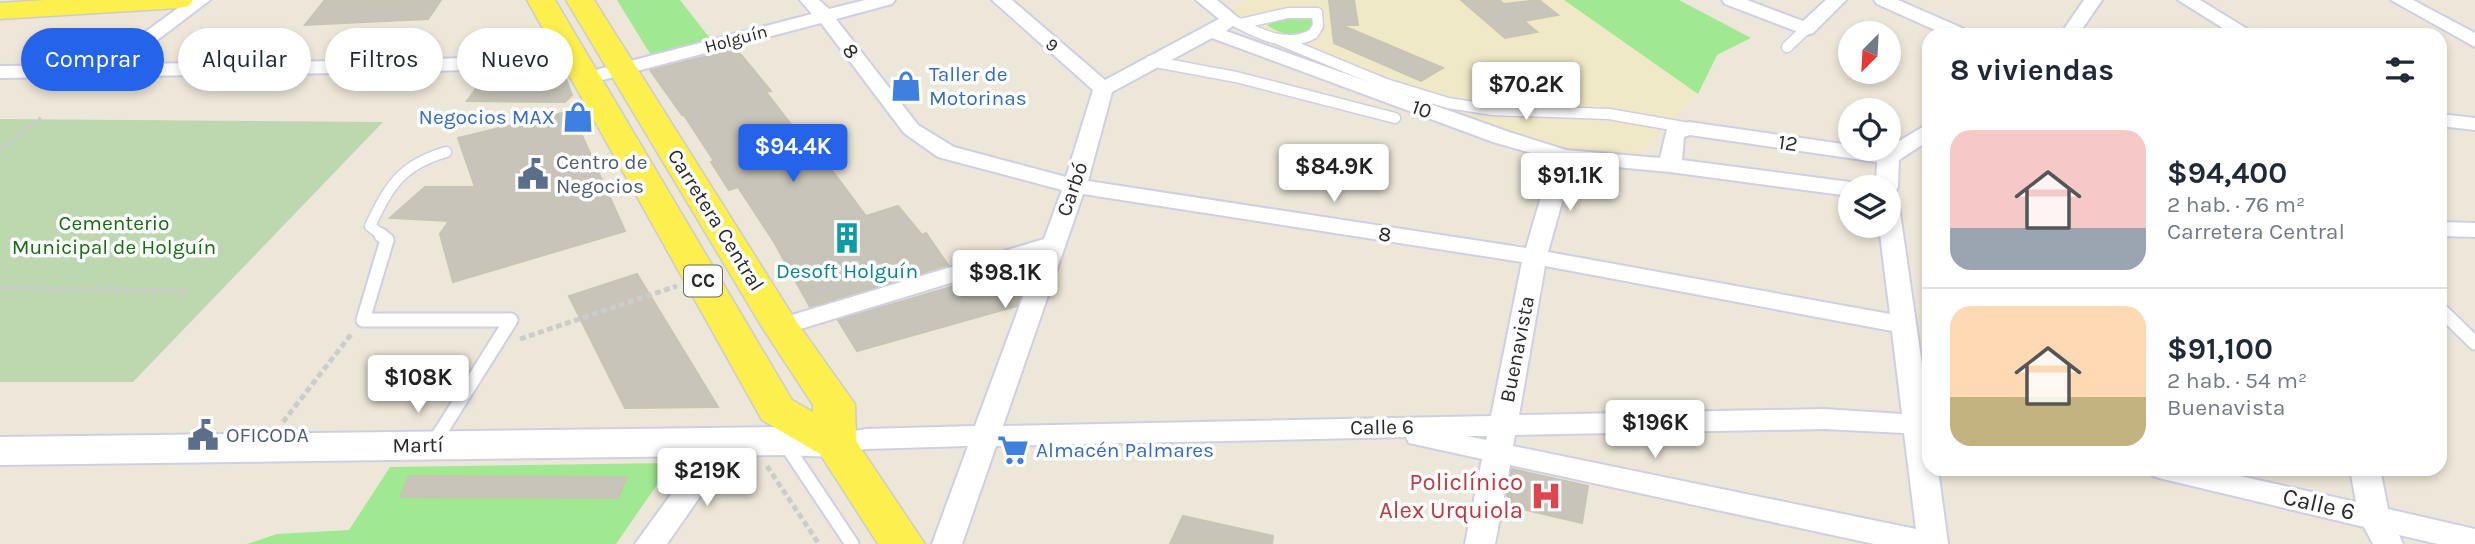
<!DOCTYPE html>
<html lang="es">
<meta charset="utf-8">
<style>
body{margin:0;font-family:Karla,sans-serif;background:#f6f6f7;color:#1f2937;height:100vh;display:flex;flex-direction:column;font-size:26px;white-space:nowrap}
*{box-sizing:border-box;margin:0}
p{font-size:23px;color:#747a83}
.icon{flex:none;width:38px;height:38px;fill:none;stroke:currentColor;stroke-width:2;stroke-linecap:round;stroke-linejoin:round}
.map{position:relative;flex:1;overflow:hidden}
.side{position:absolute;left:1922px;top:28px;width:525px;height:448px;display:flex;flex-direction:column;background:#fff;border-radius:21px;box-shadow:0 4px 10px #0003}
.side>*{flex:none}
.top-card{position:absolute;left:21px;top:28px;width:665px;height:63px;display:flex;gap:14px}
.needle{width:46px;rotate:204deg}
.fabs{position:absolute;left:1838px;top:21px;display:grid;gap:14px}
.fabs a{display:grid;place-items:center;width:63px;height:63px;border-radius:50%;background:#fff;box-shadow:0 4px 10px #0003;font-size:35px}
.price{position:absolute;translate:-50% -60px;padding:0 16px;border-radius:7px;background:#fff;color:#222;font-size:23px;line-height:46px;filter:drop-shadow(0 2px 4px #0008)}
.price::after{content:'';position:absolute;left:50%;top:42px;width:21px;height:16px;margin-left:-10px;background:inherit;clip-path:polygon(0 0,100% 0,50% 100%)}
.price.selected{background:#2563eb;color:#fff}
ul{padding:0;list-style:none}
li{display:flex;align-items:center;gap:21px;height:175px;padding:0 28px}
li+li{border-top:2px solid #e0e1e3}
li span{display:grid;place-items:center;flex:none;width:196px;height:140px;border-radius:21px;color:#555}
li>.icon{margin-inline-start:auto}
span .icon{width:84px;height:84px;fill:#fffc;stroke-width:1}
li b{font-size:30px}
h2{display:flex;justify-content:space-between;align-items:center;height:84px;padding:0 28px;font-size:30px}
.pill{padding:0 24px;border-radius:32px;background:#fff;box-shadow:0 4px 10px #0003;font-size:24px;line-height:63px}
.pill.selected{background:#2563eb;color:#fff}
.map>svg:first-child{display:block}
</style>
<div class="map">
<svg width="2475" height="544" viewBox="0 0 2475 544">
<rect width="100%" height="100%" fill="#ede7d9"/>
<path fill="#f0e9c7" d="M1249,0H1564L1698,94L1636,157L1555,151L1257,45L1231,16L1232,9Z"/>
<path fill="#a1e990" d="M617,0H680L712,41L652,57Z
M1564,0H1679L1751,38L1717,55L1698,94Z
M1291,15H1313L1317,22L1312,33C1294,35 1282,36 1267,25Z
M672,463L616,544H247L277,534L349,530L390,467Z"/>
<path fill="#bdd8af" d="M0,119L383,122L133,382H0Z"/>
<path fill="#c8c4b9" stroke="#c8c4b3" stroke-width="2" d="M325,0H441L428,19L305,25Z
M1329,0H1354L1358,25H1341L1443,68L1421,81L1334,43Z
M1461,0H1499L1504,4L1539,0L1558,15L1524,21L1537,32L1505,38Z
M736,49L771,91L766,92L800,136L817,131L837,158L825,161L866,216L898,206L922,235L926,233L948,265L810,307L774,242L738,187L729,190L711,162L714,161L684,115H682L650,70Z
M562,69L572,95L565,102L467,101L488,72Z
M571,111L625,231L453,282L440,234L449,221L390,218L425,187H475L458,138Z
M1029,264L1017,306L857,351L838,320Z
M637,274L718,407L625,408L569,296Z
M1512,469L1588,486L1582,523L1505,505Z
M409,476L627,477L618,498L400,497Z
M1183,516L1273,536L1272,544H1170Z"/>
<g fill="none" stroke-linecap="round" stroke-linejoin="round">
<defs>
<path id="service-far1" d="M1232,20C1257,33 1286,49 1313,34L1318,26L1317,13H1288L1240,24
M1277,39L1386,84L1448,103L1493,110L1609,114L1689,128
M1787,47L1806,29
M1150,61L1236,77L1395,118
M383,236L370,226C389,186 401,165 446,152"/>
<path id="service" d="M381,235L387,240L363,320H511
M2440,309L2475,343
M784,442L852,544
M433,444L511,320"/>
<path id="minor" d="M189,0H210L126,64L408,60L576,54L586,60L576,66L408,72L0,78V66L100,65Z
M800,0H819L829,9L865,0H895L892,4L836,19L918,125L954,147L1066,177L1093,90L992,0H1012L1105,80L1219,19L1196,0H1217L1241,20L1226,31L1509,132L1566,150L1660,158L1667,129L1689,122L1850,145V149L1884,150L1921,128L1928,126V141L1899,160L1898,187L1895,192L1888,193V187H1876L1877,162L1690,135L1684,137L1682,160L1850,182L1860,187H1850V196L1670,172L1573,163L1548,252L1890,314L1879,226H1888V199L1896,201L1899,206L1928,406V469H1938L1948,544H1874L1510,465L1495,544H1465L1482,459L1409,443L1406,437L996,446L962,544H932L968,446L866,449L835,453L825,450L821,443L825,436L866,429L975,426L1038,256L781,335L772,333L768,327L772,321L1044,239L1062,190L938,157L904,133L821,23L587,84L580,82L577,78L580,74L812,14ZM1212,38L1493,142L1552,159L1526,248L1088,181L1112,92ZM1083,194L1522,262L1491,416L1003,426ZM1545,266L1892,331L1902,414L1824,409L1519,415ZM1824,429L1904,433L1916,529L1513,446L1515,435ZM1466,436H1487L1486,440Z
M1722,0H1747L1803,21L1826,0H1846L1813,33L1806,35L1725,4Z
M1874,0H1898L1969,31L1971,35H1946L1877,4Z
M2084,0H2102L2078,35H2060Z
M2178,0H2200L2257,35H2234Z
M2391,0H2413L2475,33V47Z
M2440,114L2475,118V130L2440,126Z
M2440,222L2475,223V237L2440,236Z
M724,432L734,435L738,442L667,544H635L714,435Z
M2148,469H2209L2356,502L2350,469H2380L2388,509L2475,529V544H2438L2399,535L2403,544H2373L2364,527L2163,479L2153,476Z"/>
<path id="secondary" d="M784,427L835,429L849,433L854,443L849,453L835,457L784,455L0,465V437Z"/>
<path id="primary" d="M45,0H193L189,6L179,8L0,19V3Z
M527,0H555L792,400L813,412V405L762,327L566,0H594L796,321L855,404L856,441L925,544H878L820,454L762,420Z"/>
</defs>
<use href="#service-far1" stroke="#cfcfe4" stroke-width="13"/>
<use href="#service" stroke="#cfcfe4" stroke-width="17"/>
<use href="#minor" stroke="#cfcfe4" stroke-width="4"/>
<use href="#secondary" stroke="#cfcfe4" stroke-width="4"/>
<use href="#primary" stroke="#ccc" stroke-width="3"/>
<path stroke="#ccc" stroke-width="3.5" stroke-dasharray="4.5 2.5" stroke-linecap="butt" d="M0,150L41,118"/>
<path stroke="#ccc" stroke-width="5" stroke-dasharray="6 3.5" stroke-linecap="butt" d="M0,288L188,291
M520,339L677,286
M283,422L353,332
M767,466L819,544"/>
<use href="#service-far1" stroke="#fff" stroke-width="10"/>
<use href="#service" stroke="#fff" stroke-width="13"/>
<use href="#minor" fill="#fff" fill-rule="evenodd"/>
<use href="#secondary" fill="#fff" fill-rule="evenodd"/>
<use href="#primary" fill="#fdef4e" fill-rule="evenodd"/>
</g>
<defs>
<symbol id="shop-bare" viewBox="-9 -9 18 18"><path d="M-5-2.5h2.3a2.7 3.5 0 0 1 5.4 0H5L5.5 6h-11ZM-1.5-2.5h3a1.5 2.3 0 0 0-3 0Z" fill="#3f7fe0" stroke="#fff" stroke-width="2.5" paint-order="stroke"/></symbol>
<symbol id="civic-bare" viewBox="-9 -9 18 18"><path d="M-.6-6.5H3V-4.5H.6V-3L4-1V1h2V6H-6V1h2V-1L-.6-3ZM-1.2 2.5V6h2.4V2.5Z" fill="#5c6f8a" stroke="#fff" stroke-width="2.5" paint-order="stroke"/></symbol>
<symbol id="building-bare" viewBox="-9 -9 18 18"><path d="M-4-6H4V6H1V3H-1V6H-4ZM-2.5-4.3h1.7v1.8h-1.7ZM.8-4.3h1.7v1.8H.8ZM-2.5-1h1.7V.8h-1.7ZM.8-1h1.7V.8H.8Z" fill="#0f9aa8" stroke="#fff" stroke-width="2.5" paint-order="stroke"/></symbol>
<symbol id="supermarket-bare" viewBox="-9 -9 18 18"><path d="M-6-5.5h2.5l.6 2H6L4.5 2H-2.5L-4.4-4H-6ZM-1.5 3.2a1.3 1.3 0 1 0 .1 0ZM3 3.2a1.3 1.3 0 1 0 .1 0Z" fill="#3f7fe0" stroke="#fff" stroke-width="2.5" paint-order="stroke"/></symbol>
<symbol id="hospital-bare" viewBox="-9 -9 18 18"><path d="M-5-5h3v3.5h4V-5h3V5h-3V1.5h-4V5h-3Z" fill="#e0444e" stroke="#fff" stroke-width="2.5" paint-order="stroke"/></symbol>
</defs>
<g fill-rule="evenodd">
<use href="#shop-bare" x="884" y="64" width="44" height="44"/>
<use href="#shop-bare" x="556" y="95" width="44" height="44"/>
<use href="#civic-bare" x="511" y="152" width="44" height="44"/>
<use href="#building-bare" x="825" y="216" width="44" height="44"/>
<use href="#civic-bare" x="181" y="413" width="44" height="44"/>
<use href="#supermarket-bare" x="991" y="428" width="44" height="44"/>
<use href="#hospital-bare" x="1524" y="474" width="44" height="44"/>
</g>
<g text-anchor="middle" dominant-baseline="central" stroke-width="7" stroke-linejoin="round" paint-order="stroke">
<g font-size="18" fill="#292929" stroke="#fff">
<text transform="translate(736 39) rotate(-15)">Holguín</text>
<text transform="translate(1052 45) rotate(41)">9</text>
</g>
<rect fill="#fff" stroke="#696969" stroke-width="2" x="684" y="265.5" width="38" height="31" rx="5"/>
<g font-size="19" font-weight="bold" fill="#292929">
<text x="703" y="281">CC</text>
</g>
<g font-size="21" fill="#292929" stroke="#fff">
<text transform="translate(851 51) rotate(53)">8</text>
<text transform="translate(1422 109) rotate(19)">10</text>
<text transform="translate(1788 143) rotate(8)">12</text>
<text transform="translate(1072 189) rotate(-71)">Carbó</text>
<text transform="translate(716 220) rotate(58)">Carretera Central</text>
<text transform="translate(1385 234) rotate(9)">8</text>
<text transform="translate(1517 349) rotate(-79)">Buenavista</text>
<text transform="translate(1382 427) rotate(-1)">Calle 6</text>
<text transform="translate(418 445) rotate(-1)">Martí</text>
</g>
<g font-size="21" fill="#366cbe" stroke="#fff" text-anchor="start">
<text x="929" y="74">Taller de<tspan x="929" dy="24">Motorinas</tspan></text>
<text x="555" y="117" text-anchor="end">Negocios MAX</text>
<text x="1036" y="450">Almacén Palmares</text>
</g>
<g font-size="21" fill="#4e5e75" stroke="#fff" text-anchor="start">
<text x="556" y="162">Centro de<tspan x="556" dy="24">Negocios</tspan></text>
<text x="226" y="435">OFICODA</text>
</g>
<g font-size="21" fill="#186c13" stroke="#fff">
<text x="114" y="223">Cementerio<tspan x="114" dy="24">Municipal de Holguín</tspan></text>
</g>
<g font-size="21" fill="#0d838f" stroke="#fff">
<text x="847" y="271">Desoft Holguín</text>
</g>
<g font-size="24" fill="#be3a42" stroke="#fff" text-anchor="end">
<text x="1523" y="482">Policlínico<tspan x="1523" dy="28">Alex Urquiola</tspan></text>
</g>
<g font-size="24" fill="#292929" stroke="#fff">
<text transform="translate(2319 504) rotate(13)">Calle 6</text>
</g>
</g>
</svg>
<div class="fabs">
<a><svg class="needle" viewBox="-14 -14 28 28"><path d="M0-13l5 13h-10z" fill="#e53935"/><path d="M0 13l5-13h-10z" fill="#747a83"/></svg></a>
<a><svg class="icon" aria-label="locate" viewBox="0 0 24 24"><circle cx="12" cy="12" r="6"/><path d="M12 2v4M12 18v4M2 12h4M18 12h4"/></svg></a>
<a><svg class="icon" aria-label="layers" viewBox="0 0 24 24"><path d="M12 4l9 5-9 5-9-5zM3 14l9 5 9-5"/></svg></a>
</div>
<b class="price" style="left:1526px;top:122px">$70.2K</b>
<b class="price selected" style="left:793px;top:184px">$94.4K</b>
<b class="price" style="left:1334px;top:204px">$84.9K</b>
<b class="price" style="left:1570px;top:213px">$91.1K</b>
<b class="price" style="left:1005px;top:310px">$98.1K</b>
<b class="price" style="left:418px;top:415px">$108K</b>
<b class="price" style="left:1655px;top:460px">$196K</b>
<b class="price" style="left:707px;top:508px">$219K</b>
<div class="top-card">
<a class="pill selected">Comprar</a>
<a class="pill">Alquilar</a>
<a class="pill">Filtros</a>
<a class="pill">Nuevo</a>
</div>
<section class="side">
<h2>8 viviendas<svg class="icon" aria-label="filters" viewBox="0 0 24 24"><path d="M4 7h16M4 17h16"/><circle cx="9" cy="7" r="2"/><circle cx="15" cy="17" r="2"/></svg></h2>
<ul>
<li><span style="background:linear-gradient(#f6c9c9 70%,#9aa5b1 0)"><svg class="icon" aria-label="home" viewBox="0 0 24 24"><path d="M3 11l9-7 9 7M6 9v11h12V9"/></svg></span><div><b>$94,400</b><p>2 hab. · 76 m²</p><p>Carretera Central</p></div></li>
<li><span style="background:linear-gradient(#ffd9b3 65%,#c2b280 0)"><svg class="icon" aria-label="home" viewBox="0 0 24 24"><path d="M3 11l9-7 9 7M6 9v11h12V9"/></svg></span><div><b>$91,100</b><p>2 hab. · 54 m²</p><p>Buenavista</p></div></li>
</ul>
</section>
</div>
